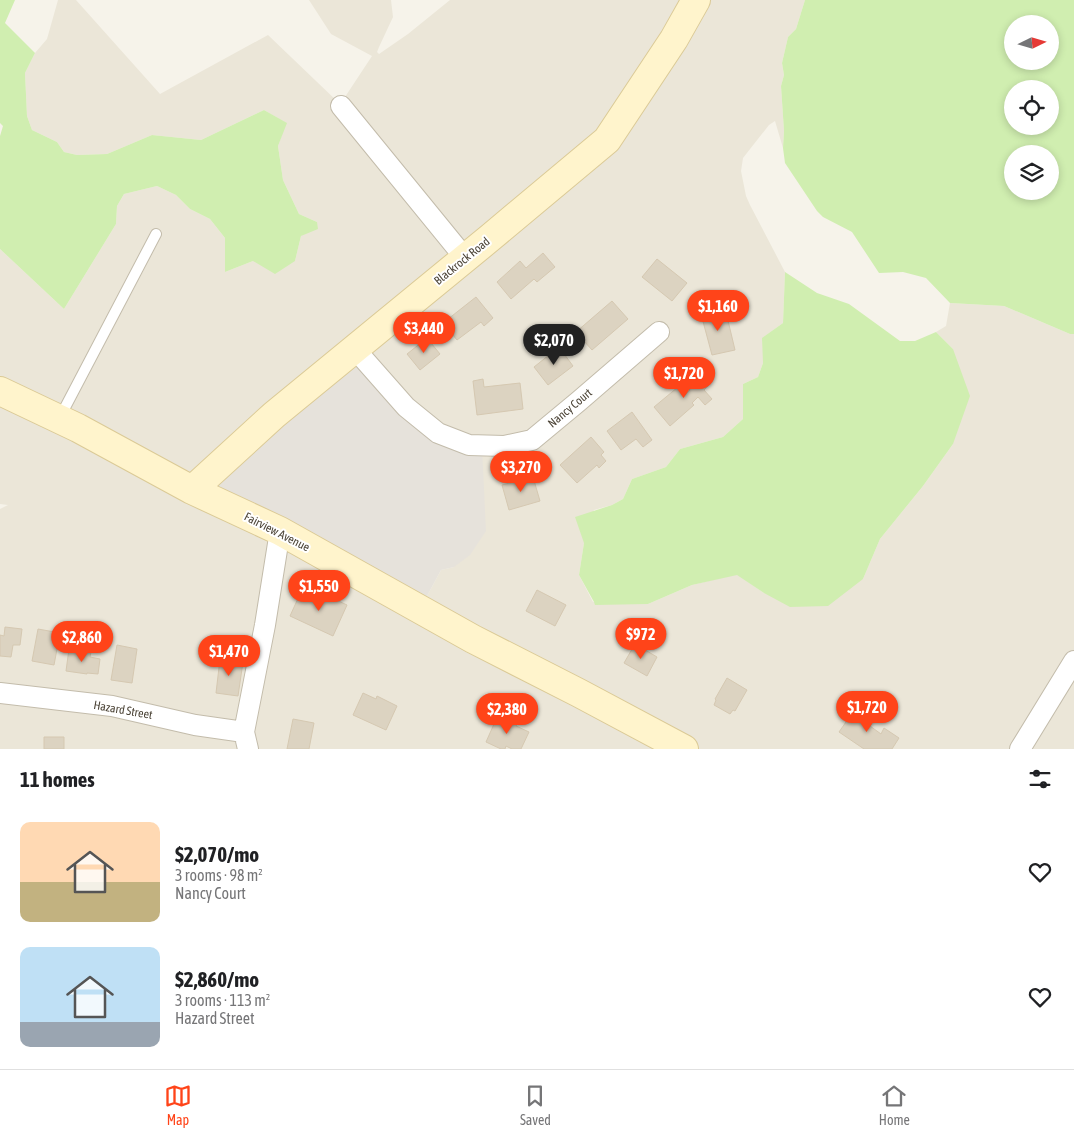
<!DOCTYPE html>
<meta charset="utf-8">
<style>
body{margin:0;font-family:"Asap Condensed",sans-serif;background:#f6f6f6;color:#202124;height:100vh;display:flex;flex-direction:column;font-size:19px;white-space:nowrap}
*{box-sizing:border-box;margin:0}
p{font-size:16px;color:#757577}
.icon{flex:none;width:28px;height:28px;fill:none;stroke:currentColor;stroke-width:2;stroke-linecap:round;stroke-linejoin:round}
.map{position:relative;height:749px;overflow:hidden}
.panel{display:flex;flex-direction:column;background:#fff;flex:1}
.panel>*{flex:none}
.needle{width:32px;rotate:85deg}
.tools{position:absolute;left:1004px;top:15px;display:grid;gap:10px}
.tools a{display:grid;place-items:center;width:55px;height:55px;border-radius:50%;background:#fff;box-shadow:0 2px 8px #0003;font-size:25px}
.price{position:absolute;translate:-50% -42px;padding:0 11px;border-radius:18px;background:#ff4419;color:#fff;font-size:16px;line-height:32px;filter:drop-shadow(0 1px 2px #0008)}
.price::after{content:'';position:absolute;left:50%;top:30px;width:15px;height:11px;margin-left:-8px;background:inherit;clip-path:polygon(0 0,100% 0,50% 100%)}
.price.on{background:#222;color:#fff}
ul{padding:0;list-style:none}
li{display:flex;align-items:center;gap:15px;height:125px;padding:0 20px}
li span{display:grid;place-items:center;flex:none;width:140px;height:100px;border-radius:10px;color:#555}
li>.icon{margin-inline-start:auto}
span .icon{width:60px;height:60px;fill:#fffc;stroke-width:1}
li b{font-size:21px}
h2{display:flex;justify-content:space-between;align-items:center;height:60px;padding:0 20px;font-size:21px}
.dock{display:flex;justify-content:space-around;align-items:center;height:70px;border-top:1px solid #e0e0e0;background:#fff;font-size:14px;color:#757577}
.dock a{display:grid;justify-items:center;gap:2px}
.dock .on{color:#ff4419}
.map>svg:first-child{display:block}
</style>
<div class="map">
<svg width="1074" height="749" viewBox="0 0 1074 749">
<rect width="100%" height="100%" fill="#f6f3ea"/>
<path fill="#ebe6d8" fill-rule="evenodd" d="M58,0H76L160,94L268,35L339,103L343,100L372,56L331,34L309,0H391L393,17L379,47L377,52L379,54L408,34L450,0H805L796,29L788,37L782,63L784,75L781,86L784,131L783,148L775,121L769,125L743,158L741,171L746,196L750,205L785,272L783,323L763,338V363L758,377L743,384V419L723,437L680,449L666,467L632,479L623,499L612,505L594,510L584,543L579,575L593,602L648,604L692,585L737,574L764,593L863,579L880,539L923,486L953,444V349L936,332L946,326L950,303L1004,306L1070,334H1074V749H0V509L8,505L0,504V249L64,309L116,224L117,206L124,194L157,186L176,195L190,209L210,219L225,238V272L253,261H295L301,236L317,222L299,214L283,180L278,146L286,123L264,110L201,140L152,135L107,154L77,155L64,152L57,142L32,130L27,116L25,73L35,53L47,39ZM463,444L454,567L441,570L420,609Z"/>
<path fill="#e6e2db" d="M346,356L409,409L482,448L486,531L470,555L454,567L441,570L420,609L199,486Z"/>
<path fill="#d0eeb0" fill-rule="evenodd" d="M0,0H15L5,23L35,53L25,73L27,116L32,130L57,142L64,152L77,155L107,154L152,135L201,140L264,110L287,123L278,146L283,180L299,214L317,222L318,229L301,236L295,261L275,274L253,261L225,272V238L210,219L190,209L176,195L157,186L124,194L117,206L116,224L64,309L0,249V136L3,126L0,123Z
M805,0H1074V334H1070L1004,306L950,303L926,278L903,272L879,273L852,232L823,217L817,211L785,163L783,148L784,131L781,86L784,75L782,63L788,37L796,29ZM1012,24H1050V61H1012ZM1012,89H1050V126H1012ZM1012,154H1050V191H1012Z
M785,272L817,293L849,304L900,341H915L936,332L953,349L970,396L953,444L923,486L880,539L863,579L828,606L790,607L764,593L737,575L692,585L648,604L595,605L594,602L579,575L584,543L575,517L612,505L623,499L632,479L666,467L680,449L723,437L743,419V384L758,377L763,363L762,338L783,323Z"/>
<path fill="#dcd3c1" stroke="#d5c8b1" d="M543,253L555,267L537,282L534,279L511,299L497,282L520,261L526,268Z
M657,259L687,283L672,301L642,277Z
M476,297L493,318L484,326L481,322L457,340L443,323Z
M612,301L628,319L592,350L576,332Z
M725,308L735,350L712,355L701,314Z
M427,338L440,354L420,370L407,354Z
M559,347L573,366L548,385L534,367Z
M701,371L711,383L704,390L712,399L705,405L698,397L692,403L694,405L670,426L654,407L678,387L685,395L690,390L685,384Z
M483,379L484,387L520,383L523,409L477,415L473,381Z
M632,412L652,440L643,447L636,439L621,450L607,431Z
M591,437L604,452L601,455L606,461L599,468L597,465L577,483L560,465Z
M533,477L540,501L509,510L502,485Z
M315,590L347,605L333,636L290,616L300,594L311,599Z
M537,590L566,605L555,626L526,611Z
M5,627L22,629L20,645H13L11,657L0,656V635L4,636Z
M38,629L60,633L54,665L32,661Z
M635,644L657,657L647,676L624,663Z
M117,645L137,649L132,683L111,680Z
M69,649L91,652L90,657L100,659L98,674L87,673V674L66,671Z
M220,659L243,662L238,696L216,693Z
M727,678L747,690L735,711L733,710L730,714L714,705L716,700L715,699Z
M363,693L376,699L377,696L397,706L386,730L353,715Z
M855,709L873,721L870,726L881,734L884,728L899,738L892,749H864L839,732Z
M498,715L517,724L516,726L529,732L521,749H512L506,746L505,749H501L486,742Z
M293,719L314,723L309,749H287Z
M44,737H64V749H44Z"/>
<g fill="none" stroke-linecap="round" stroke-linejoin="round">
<defs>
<path id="lane" d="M59,419L156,234"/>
<path id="street" d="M341,106L465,258
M354,348L406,407L438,433L469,445L504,446L532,440L579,401L659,332
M0,693L112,706L195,725L244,732
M248,749L244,732L265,625L280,531
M1020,749L1074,661"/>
<path id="secondary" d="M0,391L78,428L192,490L280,531L473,639L579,693L684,749
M192,490L274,415L491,237L607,140L674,39L696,0"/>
</defs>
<use href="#lane" stroke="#c3bcab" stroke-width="12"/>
<use href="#street" stroke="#c3bcab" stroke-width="22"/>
<use href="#secondary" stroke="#dbca96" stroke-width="30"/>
<use href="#lane" stroke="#fff" stroke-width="10"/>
<use href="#street" stroke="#fff" stroke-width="20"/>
<use href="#secondary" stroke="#fff4cc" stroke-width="28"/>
</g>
<g text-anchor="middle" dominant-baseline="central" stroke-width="4" stroke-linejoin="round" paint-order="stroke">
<g font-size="12" fill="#4c4437" stroke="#fff">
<text transform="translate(462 261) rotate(-39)">Blackrock Road</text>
<text transform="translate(570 408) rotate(-40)">Nancy Court</text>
<text transform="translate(277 532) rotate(27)">Fairview Avenue</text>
<text transform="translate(123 710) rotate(10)">Hazard Street</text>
</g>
</g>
</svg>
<div class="tools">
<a><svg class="needle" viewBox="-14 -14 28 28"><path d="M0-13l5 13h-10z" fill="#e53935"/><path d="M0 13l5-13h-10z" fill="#757577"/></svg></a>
<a><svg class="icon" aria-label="locate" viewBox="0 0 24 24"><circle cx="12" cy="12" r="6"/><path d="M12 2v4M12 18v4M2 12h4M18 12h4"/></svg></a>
<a><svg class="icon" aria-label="layers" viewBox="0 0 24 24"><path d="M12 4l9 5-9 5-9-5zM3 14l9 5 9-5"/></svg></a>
</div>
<b class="price" style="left:718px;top:332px">$1,160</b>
<b class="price" style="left:424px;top:354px">$3,440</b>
<b class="price on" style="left:554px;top:366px">$2,070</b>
<b class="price" style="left:684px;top:399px">$1,720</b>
<b class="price" style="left:521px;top:493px">$3,270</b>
<b class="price" style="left:319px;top:612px">$1,550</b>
<b class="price" style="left:641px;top:660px">$972</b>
<b class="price" style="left:82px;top:663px">$2,860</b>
<b class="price" style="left:229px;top:677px">$1,470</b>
<b class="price" style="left:867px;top:733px">$1,720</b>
<b class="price" style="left:507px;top:735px">$2,380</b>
</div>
<section class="panel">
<h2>11 homes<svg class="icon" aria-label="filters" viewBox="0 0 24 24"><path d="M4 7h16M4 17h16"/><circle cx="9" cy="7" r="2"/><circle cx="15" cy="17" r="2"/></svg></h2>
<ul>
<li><span style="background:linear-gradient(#ffd9b3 60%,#c2b280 0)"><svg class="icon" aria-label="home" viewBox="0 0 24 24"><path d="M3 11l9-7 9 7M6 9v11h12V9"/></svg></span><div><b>$2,070/mo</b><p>3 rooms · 98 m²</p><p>Nancy Court</p></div><svg class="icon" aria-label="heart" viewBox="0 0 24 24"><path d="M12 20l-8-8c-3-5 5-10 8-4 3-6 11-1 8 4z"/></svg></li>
<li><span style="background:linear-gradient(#bfe0f5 75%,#9aa5b1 0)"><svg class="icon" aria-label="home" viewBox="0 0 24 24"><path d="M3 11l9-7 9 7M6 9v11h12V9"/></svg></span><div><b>$2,860/mo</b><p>3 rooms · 113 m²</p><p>Hazard Street</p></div><svg class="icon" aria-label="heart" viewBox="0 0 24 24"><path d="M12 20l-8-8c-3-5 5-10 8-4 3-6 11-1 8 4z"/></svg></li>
</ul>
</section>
<nav class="dock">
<a class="on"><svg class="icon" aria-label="map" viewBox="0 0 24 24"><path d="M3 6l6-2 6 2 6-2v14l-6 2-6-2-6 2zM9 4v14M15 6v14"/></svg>Map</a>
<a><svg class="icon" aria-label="saved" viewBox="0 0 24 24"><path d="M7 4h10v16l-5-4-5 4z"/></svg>Saved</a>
<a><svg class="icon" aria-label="home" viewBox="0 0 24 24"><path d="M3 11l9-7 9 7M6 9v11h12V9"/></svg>Home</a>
</nav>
